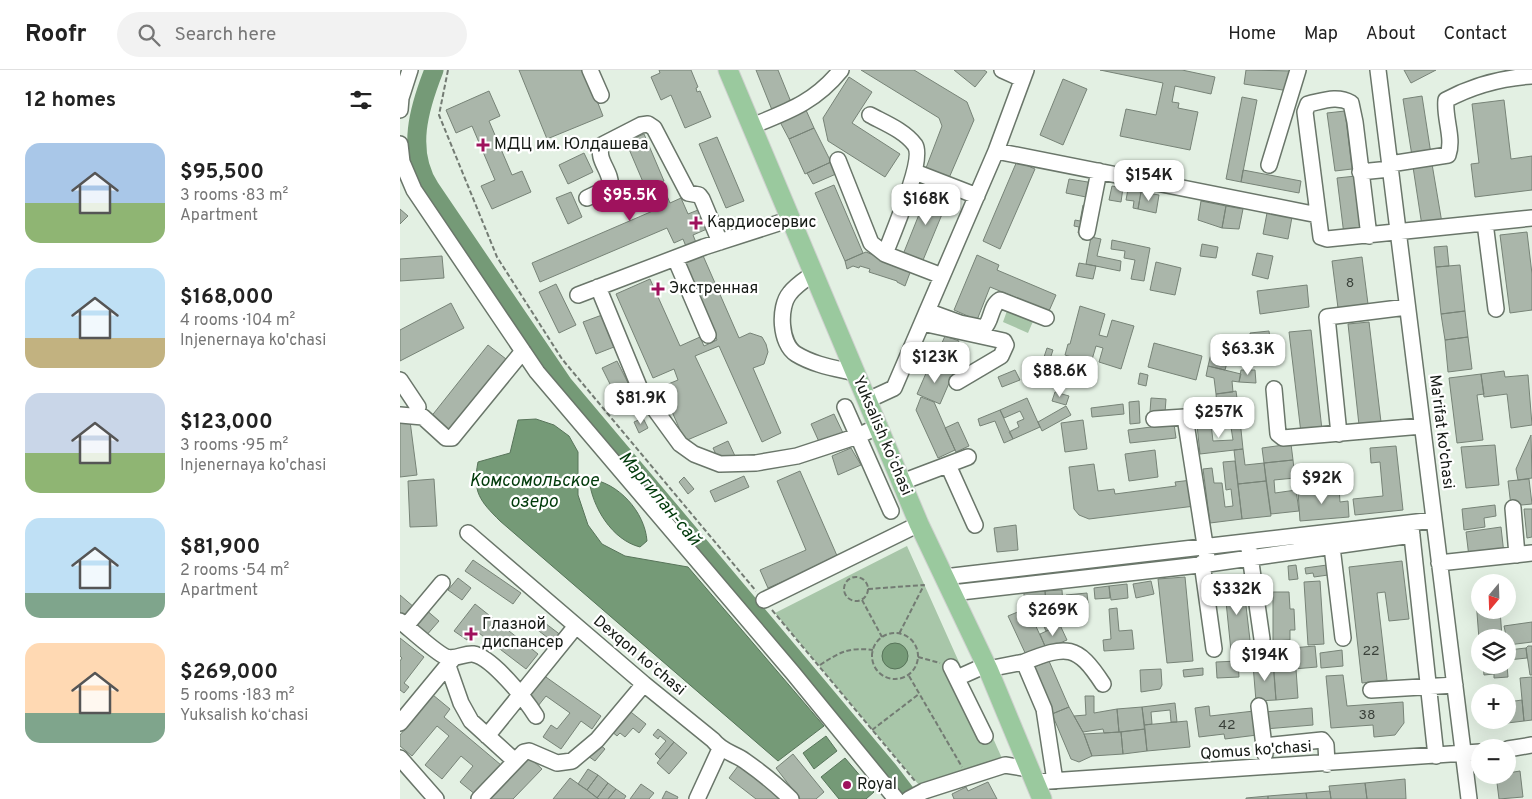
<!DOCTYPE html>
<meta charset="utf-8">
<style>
body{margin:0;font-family:Overpass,sans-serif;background:#f2f2f2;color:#222;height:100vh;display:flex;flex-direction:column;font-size:19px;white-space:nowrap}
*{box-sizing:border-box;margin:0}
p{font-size:16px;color:#767676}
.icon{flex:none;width:28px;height:28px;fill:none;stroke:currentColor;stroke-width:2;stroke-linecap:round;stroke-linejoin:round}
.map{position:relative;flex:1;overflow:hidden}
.side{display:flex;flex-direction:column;background:#fff;width:400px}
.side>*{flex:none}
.needle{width:32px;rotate:199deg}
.fabs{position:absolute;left:1071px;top:504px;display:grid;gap:10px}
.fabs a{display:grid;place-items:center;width:45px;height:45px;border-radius:50%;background:#fff;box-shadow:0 5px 20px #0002;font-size:25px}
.price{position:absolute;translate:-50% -42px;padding:0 11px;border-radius:10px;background:#fff;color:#222;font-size:16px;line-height:32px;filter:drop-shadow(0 1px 2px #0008)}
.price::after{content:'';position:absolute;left:50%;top:30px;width:15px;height:11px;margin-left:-8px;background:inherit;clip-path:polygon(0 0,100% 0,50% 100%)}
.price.current{background:#9f125d;color:#fff}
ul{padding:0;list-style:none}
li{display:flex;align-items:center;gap:15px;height:125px;padding:0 25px}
li span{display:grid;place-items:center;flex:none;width:140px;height:100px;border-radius:15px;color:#555}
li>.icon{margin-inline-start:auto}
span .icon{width:60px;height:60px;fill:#fffc;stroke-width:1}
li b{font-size:21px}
h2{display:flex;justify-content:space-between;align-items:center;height:60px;padding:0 25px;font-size:21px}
header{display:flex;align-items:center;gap:30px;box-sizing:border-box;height:70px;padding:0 25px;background:#fff;border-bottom:1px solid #e0e0e0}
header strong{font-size:24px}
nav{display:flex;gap:28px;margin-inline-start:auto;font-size:18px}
.search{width:350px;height:45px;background:#f2f2f2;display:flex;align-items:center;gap:12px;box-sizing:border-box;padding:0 18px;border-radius:28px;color:#767676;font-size:19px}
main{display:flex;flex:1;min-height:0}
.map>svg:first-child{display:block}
</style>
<header>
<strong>Roofr</strong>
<div class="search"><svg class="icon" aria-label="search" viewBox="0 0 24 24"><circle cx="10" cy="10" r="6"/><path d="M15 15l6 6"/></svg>Search here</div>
<nav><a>Home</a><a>Map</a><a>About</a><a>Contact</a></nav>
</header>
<main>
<section class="side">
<h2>12 homes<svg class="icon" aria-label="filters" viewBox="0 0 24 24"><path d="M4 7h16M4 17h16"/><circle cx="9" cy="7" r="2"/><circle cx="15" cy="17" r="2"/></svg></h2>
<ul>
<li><span style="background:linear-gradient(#a9c7e8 60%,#8fb573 0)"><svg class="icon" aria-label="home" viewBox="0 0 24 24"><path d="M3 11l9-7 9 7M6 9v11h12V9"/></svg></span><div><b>$95,500</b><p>3 rooms · 83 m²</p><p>Apartment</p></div></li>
<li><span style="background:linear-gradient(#bfe0f5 70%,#c2b280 0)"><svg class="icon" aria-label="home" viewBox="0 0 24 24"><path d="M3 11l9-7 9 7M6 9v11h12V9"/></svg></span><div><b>$168,000</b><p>4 rooms · 104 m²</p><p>Injenernaya ko'chasi</p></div></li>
<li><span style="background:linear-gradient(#c9d6e8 60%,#8fb573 0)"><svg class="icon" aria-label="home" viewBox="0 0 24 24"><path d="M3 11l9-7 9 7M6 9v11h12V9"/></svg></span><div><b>$123,000</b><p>3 rooms · 95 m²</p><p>Injenernaya ko'chasi</p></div></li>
<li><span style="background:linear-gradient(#bfe0f5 75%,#7fa58c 0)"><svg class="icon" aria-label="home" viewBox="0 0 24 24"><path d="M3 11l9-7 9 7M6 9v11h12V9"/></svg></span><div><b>$81,900</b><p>2 rooms · 54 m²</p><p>Apartment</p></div></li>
<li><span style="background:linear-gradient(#ffd9b3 70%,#7fa58c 0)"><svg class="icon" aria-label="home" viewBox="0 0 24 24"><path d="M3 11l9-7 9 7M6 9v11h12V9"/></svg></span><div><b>$269,000</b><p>5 rooms · 183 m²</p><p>Yuksalish koʻchasi</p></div></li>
</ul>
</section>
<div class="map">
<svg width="1132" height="729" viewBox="0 0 1132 729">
<rect width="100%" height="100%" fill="#e3f0e3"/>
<path fill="#a8c6a9" d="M608,238L634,249L628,263L603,252Z
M507,476L605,695L524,721L375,543Z"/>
<path fill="#759a77" stroke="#58745a" d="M136,349L154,355L169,366L178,382V425L188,455L202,474L225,486L288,497L424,656L378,691L100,451C80,431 72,422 78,392L110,383L118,350Z
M189,409C218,412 245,442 247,471L240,477C212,470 192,437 189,409Z
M482 586a13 13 0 1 1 26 0a13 13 0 1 1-26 0Z
M426,666L437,681L414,699L403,683Z
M445,688L474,722L466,729H439L421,707Z"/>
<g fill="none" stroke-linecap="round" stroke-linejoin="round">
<path stroke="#759a77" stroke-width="19" d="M34,0C19,38 6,81 30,118L163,314L488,700L510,729"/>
</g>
<path fill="#aab6aa" stroke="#778377" d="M119,0H185L203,46L147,69Z
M259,0H291L298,17L296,18L297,22L300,21L311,47L285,58L271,25L261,30L251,7L260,3Z
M356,0H378L393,37L374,45Z
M461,0H514L567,32L574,50L549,108L526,98L542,56L539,48Z
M554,0H584L587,2L575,17Z
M700,0H782L815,7L811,24L775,16L772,32L779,33L778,38L798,42L790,80L720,66L726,39L756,45L763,13Z
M846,0L892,1L889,21L844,14Z
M1004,0H1036L1011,13Z
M449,7L472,22L452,53L500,84L485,107L428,71L423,48Z
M663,9L687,19L663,75L640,65Z
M89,21L100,46L89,51L112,105L122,101L131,122L92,139L81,116L95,110L72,56L56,63L46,40Z
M1022,26L1031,84L1012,86L1003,29Z
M842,27L857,30L841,112L826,109Z
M1104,30L1111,89L1132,86V120L1075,127L1071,94L1079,93L1072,34Z
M406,40L414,58L389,69L380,52Z
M945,41L952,99L935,101L927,43Z
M414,58L431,92L405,104L389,69Z
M244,64L264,111L261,112L270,133L281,128L288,144L298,140L307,159L293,165L297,175L287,179L283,169L274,173L267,158L140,212L132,193L262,137L253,116L246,119L226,72Z
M317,67L344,131L326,138L299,74Z
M184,83L193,102L168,114L159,95Z
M617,91L635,99L600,179L583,171Z
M431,92L436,104L413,114L407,103Z
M1032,94L1042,153L1022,156L1013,97Z
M843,100L901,111L899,123L841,112Z
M956,106L963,163L944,165L937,108Z
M669,109L694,113L691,128L666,123Z
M434,115L463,183L445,191L415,123Z
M712,116L723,118L721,132L709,130Z
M530,117L550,125L521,195L502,187Z
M728,119L741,122L738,139L733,138L734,131L726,130Z
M171,122L182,147L168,154L156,128Z
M741,122L759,125L756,143L738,139Z
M801,131L826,136L822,158L798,150Z
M683,135L690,136L684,164L678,163L679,157L674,156L675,150L680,151Z
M826,136L843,139L839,159L822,158Z
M0,139L8,146L0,154Z
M867,143L892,147L888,169L863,164Z
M1127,162L1132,204V240L1110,243L1100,165Z
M691,167L701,169L697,186L721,191L720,201L686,194Z
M712,170L750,178L744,211L731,209L735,190L724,188L725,181L711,179Z
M802,174L818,177L816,188L800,186Z
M1047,176L1049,196L1036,197L1034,177Z
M301,181L339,268L350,263L362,267L366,274L368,282L364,294L353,298L381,363L362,372L319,276L295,286L327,353L285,371L261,317L278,310L274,299L253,308L216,224L250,209L280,276L300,267L304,276L317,270L282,190Z
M466,182L511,200L505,216L497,212V211L469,202L470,199L460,196L459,198L453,196L447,199L445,191Z
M857,183L873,186L868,209L852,205Z
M577,185L599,195L597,200L656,225L649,241L590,217L577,250L554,240Z
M42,186L44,208L0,211V189Z
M962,187L968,234L938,238L932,191Z
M756,192L781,198L775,225L750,220Z
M679,193L696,196L693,209L676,206Z
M1060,195L1065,241L1041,244L1036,197Z
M156,214L176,255L159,263L139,222Z
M907,215L909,237L860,244L857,221Z
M51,233L64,258L0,291V260Z
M680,236L705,244L699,265L707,267L712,250L734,256L721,299L699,292L703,278L696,276L691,293L665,285L668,274H670Z
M1065,241L1068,267L1045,270L1041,244Z
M202,245L214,277L196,284L183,252Z
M969,252L981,352L959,355L948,254Z
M911,260L922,360L901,363L889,262Z
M869,261L873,291L853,293L850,263Z
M545,266L559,271L548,297L534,291Z
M1068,267L1072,299L1048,302L1045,270Z
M754,273L802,286L796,310L748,297Z
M88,275L106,289L48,362L30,348Z
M813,276L826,279L823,292L827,293L825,300L808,296Z
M647,278L653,280L649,292L643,290Z
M217,291L228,313L213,320L202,298Z
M530,294L553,304L540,334L517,324Z
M808,296L841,304L839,312L832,311L833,322L816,324L814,308L806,306Z
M615,300L620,310L602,317L598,307Z
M841,300H855L856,313L839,312Z
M1104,301L1105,307L1128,305L1132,355L1111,358L1107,324L1084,327L1081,304Z
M740,303L748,305L746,316L738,314Z
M1081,304L1084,324L1077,325L1083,370L1057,373L1049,308Z
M836,321L840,350L811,353L809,337L817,336L816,324Z
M655,322L669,326L666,335L652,331Z
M236,325L242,337L235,340L229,329Z
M521,327L534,332L555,380L538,388L516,340Z
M627,328L640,357L613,369L609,362L619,357L617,352L624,349L620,341L604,348L600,340Z
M751,328L766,329L765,343L750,342Z
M739,331L740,353L730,354L729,332Z
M723,334L724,344L692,347L691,338Z
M666,336L671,345L642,361L638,352Z
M600,340L613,369L604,373L595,351L580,356L578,349Z
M434,344L443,363L420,374L411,354Z
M243,348L248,358L239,363L234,352Z
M683,350L687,379L665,382L661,353Z
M840,350L843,379L800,384L797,355L811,354L813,371L833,370L830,351Z
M10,351L17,405L0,407V352Z
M558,352L569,376L556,382L545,358Z
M774,354L776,368L730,373L728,360Z
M1131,365L1132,408L1118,410L1116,399Z
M328,371L335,386L320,393L313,378Z
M891,374L893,390L864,393L862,378Z
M1095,375L1099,415L1066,418L1061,377Z
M996,376L1003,440L955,445L953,429L983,426L980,392L971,393L970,378Z
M451,378L461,395L438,405L432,386Z
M843,379L845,395L864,393L866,411L838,414L834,380Z
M755,380L758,407L729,411L725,384Z
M893,390L895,408L874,410L875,423L896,420L899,441L871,444L864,393Z
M835,391L842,449L810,453L803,399L812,398L814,413H822L825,437L833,436L831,419L826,420L823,392Z
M694,394L698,421L714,419L715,424L776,416L775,412L792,410L795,436L689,449L679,445L674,439L669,397Z
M400,401L438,488L368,518L360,500L406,480L377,411Z
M344,406L349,417L315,432L310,421Z
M284,407L294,419L288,424L279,412Z
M34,409L37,456L10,457L8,411Z
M1129,409L1132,434L1111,436L1108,411Z
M866,411L871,446L842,449L838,414Z
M939,417L940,432L948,431L949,447L900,451L898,421Z
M1095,435L1096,446L1084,448L1085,457L1064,460L1062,439Z
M1124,439H1132V467L1127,468Z
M616,455L618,480L597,482L594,458Z
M1101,457L1104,484L1069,487L1066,462Z
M73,490L121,523L113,534L65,501Z
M1002,491L1009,549L989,551L985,522L977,523L987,610L962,613L949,497Z
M896,495L898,509L889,510L888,496Z
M927,495L928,505L914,507L913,503L906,504L905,498Z
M785,507L793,591L767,593L758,509Z
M58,508L71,518L62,530L48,520Z
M843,510L851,579L831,581L824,512Z
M751,511L754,524L736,528L733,514Z
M920,511L924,574L908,575L904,512Z
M727,514L728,528L711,530L709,516Z
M709,516L710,528L695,529L694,518Z
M662,520L663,535L656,536V532L646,533L645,521Z
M645,521L646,533L624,534V522Z
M873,522H889L890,539H894L895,560H890V570L873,571Z
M687,523L688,533L668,535L666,525Z
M0,525L15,538L5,550L0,546Z
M1076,530H1080V540H1100L1102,567L1079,569Z
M75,534L138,584L126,599L75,560L67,570L54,561Z
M637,534L643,546L633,550L646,578L627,587L608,546Z
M717,538L719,561L732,560L734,579L704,581L703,570L711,569L709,539Z
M25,539L39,551L25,567L11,555Z
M655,544L660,555L646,561L641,550Z
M141,550L162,566L156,574L135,558Z
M1132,552V572L1108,575L1104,556Z
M660,555L667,570L646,579L640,564Z
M0,568L24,587L4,613L9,617L4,623L0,620V591L2,588L0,586Z
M915,576L917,597L882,600L880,579Z
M1128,576H1132V605H1130L1126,578Z
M1126,578L1127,588L1108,590V580Z
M942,580L943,596L921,598L920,583Z
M649,591L669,637L652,644L632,598Z
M838,591L839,607L817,608L816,592Z
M873,593L876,630L856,631L853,595Z
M1083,595H1107L1108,607L1094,608V604L1084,605Z
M803,598V605L784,607L783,600Z
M761,599L762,615L760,619L741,622L740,600Z
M896,599L898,628L876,630L874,601Z
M143,605L201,646L192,659L181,651L161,679L143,667L151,655L157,659L170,643L146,626L138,636L126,628Z
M943,605L947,636L1003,632L1004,653L995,665L974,667L973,655L931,658L926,606Z
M1132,607V650L1124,651L1120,608Z
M33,625L50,639L44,647L101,695L76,725L60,712L73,696L61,686L42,709L25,695L49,666L37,656L12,686L0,676V665Z
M685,626H694V643L717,639L719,662L704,663L703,659L683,662L674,646L686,645Z
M1122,630L1124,651L1099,654L1096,652L1095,650H1108V632Z
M775,633L777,652H771L770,640L751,642L752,654L744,655L742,637Z
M809,636L810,646L854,641L857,665L825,669L824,664L799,667L795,638Z
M669,637L684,664L692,686L679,692L671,689L652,644Z
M742,637L745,659L719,662L717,639Z
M912,638L913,655L865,659L864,642Z
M227,639L246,654L239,663L233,658L225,667L220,663L217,666L211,661Z
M787,651L790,677L747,681L744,655Z
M258,659L274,672L260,689L255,684L266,671L260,666L258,669L253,665Z
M745,659L747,681L723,684L721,662Z
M721,662L723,684L692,686L684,664Z
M274,672L287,683L269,704L257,693Z
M198,673L205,679L195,691L188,686Z
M393,684L424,722L416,729H400L376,698Z
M128,686L142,699L113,729H87Z
M341,692L388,729H356L329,708Z
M188,699L198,705L187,720L178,714Z
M1120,701L1123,727L1099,729L1096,705H1108V703Z
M198,705L208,713L197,728L187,720Z
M170,708L187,720L199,729H153Z
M1005,709L1006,729H967L965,713Z
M588,712L597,729H554L552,724L566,717L568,721Z
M208,713L216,719L208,729H199L197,728Z
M965,713L967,729H931L929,716Z
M241,714L254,723L249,729H230Z
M216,719L226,726L224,729H208Z
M266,721L278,727L277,729H262Z
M930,721L931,729H907L906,723Z
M906,723L907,729H868V726Z
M868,726V729H846V728Z"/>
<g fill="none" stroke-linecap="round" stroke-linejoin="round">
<defs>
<path id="minor" d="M190,0L201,25
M602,0L622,9
M978,0L1069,729
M0,40L1,28L10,0
M470,45C485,53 505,61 515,75C525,90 492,165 485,184
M352,56C389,41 415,32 441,0
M0,74L2,92L14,120L137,302L393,603L496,729
M596,81L918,145
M438,90L471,173L485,184L542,206
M990,94L1048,85C1054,68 1044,48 1046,30C1074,15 1100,8 1131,6
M869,95L898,0
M515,102L577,126
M960,102L990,99
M187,128L210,117C213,102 195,90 202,75L241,55L248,54L254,58L288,123L299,125L302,129L320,172
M1085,153L1096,239
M687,162L699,101
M969,166L955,52L951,33C937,25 923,31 908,34L905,42L921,167L927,169L1132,148
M275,188L308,265
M414,203C406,209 396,215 390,223C378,237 380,274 396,284C414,295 434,298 455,303
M198,217L240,319L280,374L294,384L320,394L356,393L397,386L458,366L479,356
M178,225L304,177L391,149
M527,241L560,253L584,258C592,251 590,236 600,230L646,248
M522,253L604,271L606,275L601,286L557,312
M0,310L18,337
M874,319L878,364L883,368L1022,356
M468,330L494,318L596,81L626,0
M445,337L491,441
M0,345L23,347L46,368H52L123,281
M754,349L785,347L808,494L1012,465
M939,364L927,247L1007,237
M548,395L575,455
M502,412L568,387
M1113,438L1117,485
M1011,457L1036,686
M68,463L244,614L313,670C322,682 334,683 345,691C362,703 377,715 391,729
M932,477L943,568
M849,479L862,569
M802,493L814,579
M1039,493L1132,483
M544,507L1034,450
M552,523L808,494
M364,530L519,454
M0,551C10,559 36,583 46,587C56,590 64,583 73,584C92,587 126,630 136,646
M6,556L42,513
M624,592C667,575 677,574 703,614
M48,596L61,633L71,651L115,691
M551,597L585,666
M588,599L624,592L644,639L655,711
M557,608L586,595
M971,620L1055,615
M859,636L865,684
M0,653L52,590
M87,666L176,556
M864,676L922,670L926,675L927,694
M1108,679L1132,675
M0,688L36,729
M635,712L1080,682
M79,729L124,682L129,681L157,693L172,691L197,670L244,614
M297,729L320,679
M509,729L524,721L605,695L629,699"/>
<path id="major" d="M328,0L519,454L588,599L642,729"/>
</defs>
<use href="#minor" stroke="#6a766a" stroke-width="18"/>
<use href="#major" stroke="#d0d1d0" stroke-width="21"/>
<path stroke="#737b73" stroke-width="2" stroke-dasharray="5 2.5" stroke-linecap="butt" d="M48,0L39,45L97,187L162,289L356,521
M444 519a12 12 0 1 1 24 0a12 12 0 1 1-24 0Z
M468,519L524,515L499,564
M462,530L482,567
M372,540L515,711
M472 586a23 23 0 1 1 46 0a23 23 0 1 1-46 0Z
M518,587L540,593
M420,595C440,582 448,577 473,580
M509,606L562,697
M472,660L519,624"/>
<use href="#minor" stroke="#fff" stroke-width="15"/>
<use href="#major" stroke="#9ac99e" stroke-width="19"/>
</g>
<g fill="#9f125d" stroke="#fff" stroke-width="2">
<path d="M80.5 67.5h5v5h5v5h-5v5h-5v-5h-5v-5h5z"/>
<path d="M293.5 145.5h5v5h5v5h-5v5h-5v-5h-5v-5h5z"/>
<path d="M255.5 211.5h5v5h5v5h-5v5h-5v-5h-5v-5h5z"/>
<path d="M68.5 556.5h5v5h5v5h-5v5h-5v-5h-5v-5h5z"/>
<circle cx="447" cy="715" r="5"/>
</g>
<g text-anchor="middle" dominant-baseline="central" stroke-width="4.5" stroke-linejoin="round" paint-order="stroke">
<g font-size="14" fill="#3a413a">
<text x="950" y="213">8</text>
<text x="971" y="581">22</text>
<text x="967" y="645">38</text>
<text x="827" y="655">42</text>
</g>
<g font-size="16" fill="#151a15" stroke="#fff" text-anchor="start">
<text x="94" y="75">МДЦ им. Юлдашева</text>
<text x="307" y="153">Кардиосервис</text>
<text x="269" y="219">Экстренная</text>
<text x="82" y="555">Глазной<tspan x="82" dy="18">диспансер</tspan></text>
<text x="457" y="715">Royal</text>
</g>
<g font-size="16" fill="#151a15" stroke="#fff">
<text transform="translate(1041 362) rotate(83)">Ma'rifat ko'chasi</text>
<text transform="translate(482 366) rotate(67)">Yuksalish koʻchasi</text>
<text transform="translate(239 586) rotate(40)">Dexqon koʻchasi</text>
<text transform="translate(856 681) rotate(-4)">Qomus ko'chasi</text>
</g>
<g font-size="18" font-style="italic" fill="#003a0a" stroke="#fff">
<text x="134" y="411">Комсомольское<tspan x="134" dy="21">озеро</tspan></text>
<text transform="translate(259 429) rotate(50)">Маргилан-сай</text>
</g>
</g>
</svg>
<div class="fabs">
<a><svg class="needle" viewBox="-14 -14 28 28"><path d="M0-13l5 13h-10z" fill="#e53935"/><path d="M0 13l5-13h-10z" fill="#767676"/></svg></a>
<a><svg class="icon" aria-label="layers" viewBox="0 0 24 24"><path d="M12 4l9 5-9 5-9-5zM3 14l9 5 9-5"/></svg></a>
<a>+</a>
<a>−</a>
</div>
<b class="price" style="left:749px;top:132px">$154K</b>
<b class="price current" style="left:230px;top:152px">$95.5K</b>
<b class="price" style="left:526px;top:156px">$168K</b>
<b class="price" style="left:848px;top:306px">$63.3K</b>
<b class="price" style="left:535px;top:314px">$123K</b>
<b class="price" style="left:660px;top:328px">$88.6K</b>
<b class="price" style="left:241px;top:355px">$81.9K</b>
<b class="price" style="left:819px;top:369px">$257K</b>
<b class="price" style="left:922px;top:435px">$92K</b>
<b class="price" style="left:837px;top:546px">$332K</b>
<b class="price" style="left:653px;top:567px">$269K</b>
<b class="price" style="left:865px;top:612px">$194K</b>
</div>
</main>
